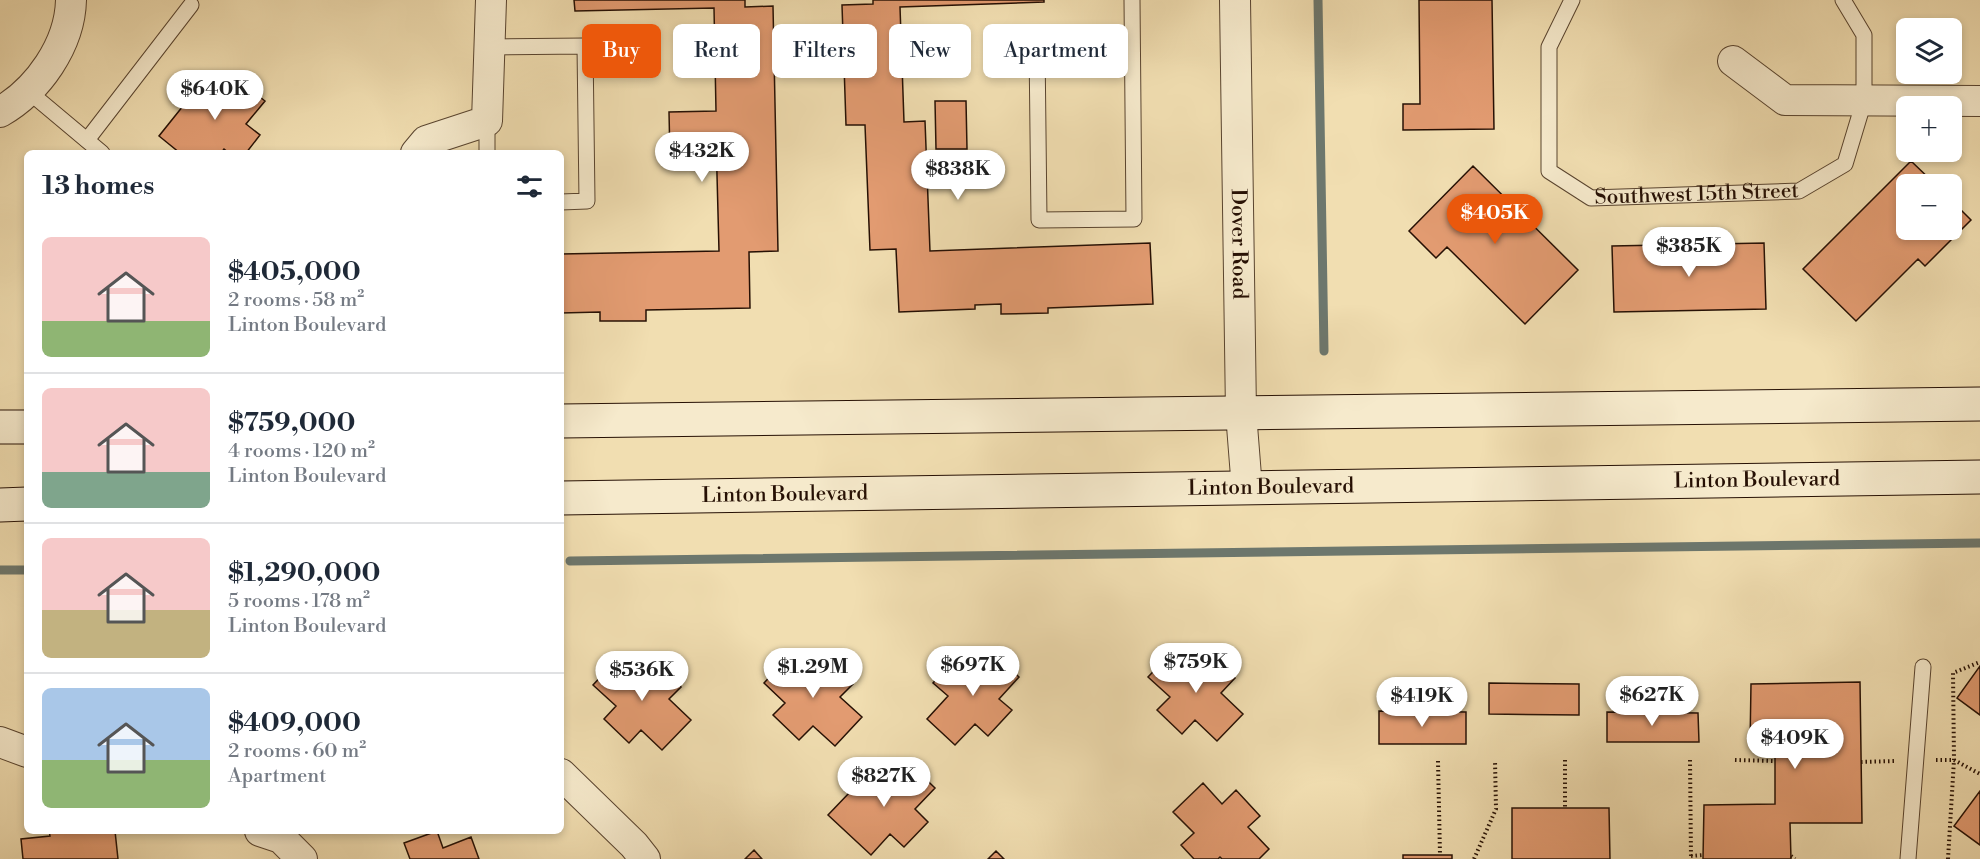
<!DOCTYPE html>
<meta charset="utf-8">
<style>
body{margin:0;font-family:"Libre Bodoni",serif;background:#f2f2f3;color:#1f2937;height:100vh;display:flex;flex-direction:column;font-size:22px;white-space:nowrap}
*{box-sizing:border-box;margin:0}
p{font-size:20px;color:#747a83}
.icon{flex:none;width:33px;height:33px;fill:none;stroke:currentColor;stroke-width:2;stroke-linecap:round;stroke-linejoin:round}
.map{position:relative;flex:1;overflow:hidden}
.side{position:absolute;left:24px;top:150px;width:540px;height:684px;display:flex;flex-direction:column;background:#fff;border-radius:9px;box-shadow:0 3px 9px #0003}
.side>*{flex:none}
.guide{position:absolute;left:582px;top:24px;width:570px;height:54px;display:flex;gap:12px}
.controls{position:absolute;left:1896px;top:18px;display:grid;gap:12px}
.controls a{display:grid;place-items:center;width:66px;height:66px;border-radius:9px;background:#fff;box-shadow:0 3px 9px #0003;font-size:30px}
.price{position:absolute;translate:-50% -51px;padding:0 14px;border-radius:21px;background:#fff;color:#222;font-size:20px;line-height:39px;filter:drop-shadow(0 2px 3px #0008)}
.price::after{content:'';position:absolute;left:50%;top:36px;width:18px;height:14px;margin-left:-9px;background:inherit;clip-path:polygon(0 0,100% 0,50% 100%)}
.price.active{background:#ea580c;color:#fff}
ul{padding:0;list-style:none}
li{display:flex;align-items:center;gap:18px;height:150px;padding:0 18px}
li+li{border-top:2px solid #e0e1e3}
li span{display:grid;place-items:center;flex:none;width:168px;height:120px;border-radius:9px;color:#555}
li>.icon{margin-inline-start:auto}
span .icon{width:72px;height:72px;fill:#fffc;stroke-width:1}
li b{font-size:26px}
h2{display:flex;justify-content:space-between;align-items:center;height:72px;padding:0 18px;font-size:26px}
.chip{padding:0 21px;border-radius:9px;background:#fff;box-shadow:0 3px 9px #0003;font-size:21px;line-height:54px}
.chip.active{background:#ea580c;color:#fff}
.map>svg:first-child{display:block}
</style>
<div class="map">
<svg width="1980" height="859" viewBox="0 0 1980 859">
<rect width="100%" height="100%" fill="#f1deb1"/>
<filter id="stains"><feTurbulence type="fractalNoise" baseFrequency=".00333" numOctaves="4"/><feColorMatrix values="0 0 0 0 .2 0 0 0 0 .09 0 0 0 0 .02 0 0 0 .5 -.17"/></filter>
<radialGradient id="worn" r=".72"><stop offset=".6" stop-color="#630" stop-opacity="0"/><stop offset="1" stop-color="#630" stop-opacity=".3"/></radialGradient>
<g fill="none" stroke-linecap="round" stroke-linejoin="round">
<path stroke="#6d776d" stroke-width="9" d="M1318,0L1324,351
M570,561L1980,543
M0,570H27"/>
</g>
<path fill="#e29b71" stroke="#261004" stroke-width="1.5" d="M574,0H745V7L773,6L778,251L749,252L750,308L646,310V321H600V312L561,313V254L719,251L716,137H701V156L670,157L669,112L716,111L714,8L575,11Z
M873,0H1044V2L900,7L904,122L925,121L930,251L1150,243L1153,304L1048,308V313L1001,314V304L975,305V309L899,312L896,249L870,250L865,125H846L842,5L873,4Z
M1419,0H1492L1494,129L1403,130V104H1420Z
M232,75L265,101L246,124L260,135L246,153H229L224,149L221,153H180L159,136L199,86L214,97Z
M935,101H966L967,149H936Z
M1911,161L1935,184H1906V230H1952V201L1971,220L1925,266L1918,259L1856,321L1803,269Z
M1473,166L1578,270L1525,324L1447,247L1436,258L1409,231Z
M1764,243L1766,309L1614,312L1612,246Z
M1176,648L1197,668L1210,654L1235,678L1221,693L1243,714L1217,741L1195,720L1182,734L1157,710L1170,697L1148,677Z
M990,650L1019,677L999,699L1012,710L988,736L975,724L955,745L927,719L948,696L933,683L956,658L971,671Z
M794,651L815,671L827,659L853,684L840,697L862,717L835,746L813,726L799,740L773,715L785,703L764,683Z
M622,654L644,675L656,663L681,687L669,699L691,720L662,750L641,730L629,743L604,719L616,706L593,685Z
M1980,666V715L1957,698Z
M1860,682L1862,823H1790L1791,859H1703L1704,805L1775,804V745H1750L1751,684Z
M1489,683L1579,684V715L1489,714Z
M1379,711L1466,712V744H1379Z
M1607,712L1698,713L1699,742H1607Z
M906,760L935,788L915,809L928,822L904,847L890,834L871,855L828,815L872,769L886,782Z
M1203,783L1222,804L1236,790L1260,816L1248,827L1269,849L1259,859H1222L1220,857L1218,859H1194L1181,845L1194,833L1173,812Z
M1980,791V845L1954,826Z
M1512,808H1609L1610,859H1512Z
M49,831H115L118,859H23L21,839L50,836Z
M437,831L443,848L471,837L479,859H410L404,843Z
M754,850L762,859H745Z
M996,851L1004,859H988Z
M1403,855H1452V859H1403Z"/>
<g fill="none" stroke-linecap="round" stroke-linejoin="round">
<defs>
<g id="lane">
<path d="M1132,0L1134,219L1039,220L1037,46L1132,45"/>
<path id="s1" d="M1572,0L1549,47V171L1591,198L1799,191L1845,164L1864,101V35L1843,0"/>
<path d="M491,47L585,46L587,201L561,202"/>
<path d="M28,91L102,153"/>
<path d="M487,121V153"/>
<path d="M87,140L191,5"/>
<path d="M1908,859L1923,667"/>
</g>
<g id="street">
<path id="s2" d="M1235,0L1241,413L1247,489"/>
<path d="M1733,61L1785,100L1980,101"/>
<path d="M0,112C38,90 70,45 71,0"/>
<path d="M416,153L426,141L487,121L491,0"/>
<path d="M0,742L27,752"/>
<path d="M561,774L634,845L645,859"/>
<path d="M260,831L281,838L302,859"/>
</g>
<g id="secondary">
<path d="M561,421L1980,404"/>
<path d="M0,427H27"/>
<path id="s3" d="M561,498L1980,477"/>
<path d="M0,505L27,504"/>
</g>
</defs>
<use href="#lane" stroke="#59442f" stroke-width="17"/>
<use href="#street" stroke="#59442f" stroke-width="32"/>
<use href="#secondary" stroke="#261004" stroke-width="35"/>
<path stroke="#261004" stroke-width="4" stroke-dasharray="1.5 3" stroke-linecap="butt" d="M1565,760V808
M1690,760L1691,859
M1735,760L1775,761
M1936,760H1954L1980,774
M1438,761L1440,855
M1861,762L1896,761
M1691,856L1703,855
M1791,856L1795,859
M1474,859L1496,809L1495,761
M1948,859L1954,760L1953,673L1980,662"/>
<use href="#lane" stroke="#f6eacc" stroke-width="15"/>
<use href="#street" stroke="#f6eacc" stroke-width="30"/>
<use href="#secondary" stroke="#f6eacc" stroke-width="33"/>
</g>
<g text-anchor="middle" dominant-baseline="central" stroke-width="5" stroke-linejoin="round" paint-order="stroke">
<g font-size="21" fill="#261004" stroke="#f6eacc">
<text stroke="none"><textPath href="#s1" startOffset="332">Southwest 15th Street</textPath></text>
<text stroke="none"><textPath href="#s2" startOffset="244">Dover Road</textPath></text>
<text stroke="none"><textPath href="#s3" startOffset="1196">Linton Boulevard</textPath></text>
<text stroke="none"><textPath href="#s3" startOffset="710">Linton Boulevard</textPath></text>
<text stroke="none"><textPath href="#s3" startOffset="224">Linton Boulevard</textPath></text>
</g>
</g>
<rect width="100%" height="100%" filter="url(#stains)"/>
<rect width="100%" height="100%" fill="url(#worn)"/>
</svg>
<div class="controls">
<a><svg class="icon" aria-label="layers" viewBox="0 0 24 24"><path d="M12 4l9 5-9 5-9-5zM3 14l9 5 9-5"/></svg></a>
<a>+</a>
<a>−</a>
</div>
<b class="price" style="left:215px;top:121px">$640K</b>
<b class="price" style="left:702px;top:183px">$432K</b>
<b class="price" style="left:958px;top:201px">$838K</b>
<b class="price active" style="left:1495px;top:245px">$405K</b>
<b class="price" style="left:1689px;top:278px">$385K</b>
<b class="price" style="left:1196px;top:694px">$759K</b>
<b class="price" style="left:973px;top:697px">$697K</b>
<b class="price" style="left:813px;top:699px">$1.29M</b>
<b class="price" style="left:642px;top:702px">$536K</b>
<b class="price" style="left:1652px;top:727px">$627K</b>
<b class="price" style="left:1422px;top:728px">$419K</b>
<b class="price" style="left:1795px;top:770px">$409K</b>
<b class="price" style="left:884px;top:808px">$827K</b>
<div class="guide">
<a class="chip active">Buy</a>
<a class="chip">Rent</a>
<a class="chip">Filters</a>
<a class="chip">New</a>
<a class="chip">Apartment</a>
</div>
<section class="side">
<h2>13 homes<svg class="icon" aria-label="filters" viewBox="0 0 24 24"><path d="M4 7h16M4 17h16"/><circle cx="9" cy="7" r="2"/><circle cx="15" cy="17" r="2"/></svg></h2>
<ul>
<li><span style="background:linear-gradient(#f6c9c9 70%,#8fb573 0)"><svg class="icon" aria-label="home" viewBox="0 0 24 24"><path d="M3 11l9-7 9 7M6 9v11h12V9"/></svg></span><div><b>$405,000</b><p>2 rooms · 58 m²</p><p>Linton Boulevard</p></div></li>
<li><span style="background:linear-gradient(#f6c9c9 70%,#7fa58c 0)"><svg class="icon" aria-label="home" viewBox="0 0 24 24"><path d="M3 11l9-7 9 7M6 9v11h12V9"/></svg></span><div><b>$759,000</b><p>4 rooms · 120 m²</p><p>Linton Boulevard</p></div></li>
<li><span style="background:linear-gradient(#f6c9c9 60%,#c2b280 0)"><svg class="icon" aria-label="home" viewBox="0 0 24 24"><path d="M3 11l9-7 9 7M6 9v11h12V9"/></svg></span><div><b>$1,290,000</b><p>5 rooms · 178 m²</p><p>Linton Boulevard</p></div></li>
<li><span style="background:linear-gradient(#a9c7e8 60%,#8fb573 0)"><svg class="icon" aria-label="home" viewBox="0 0 24 24"><path d="M3 11l9-7 9 7M6 9v11h12V9"/></svg></span><div><b>$409,000</b><p>2 rooms · 60 m²</p><p>Apartment</p></div></li>
</ul>
</section>
</div>
